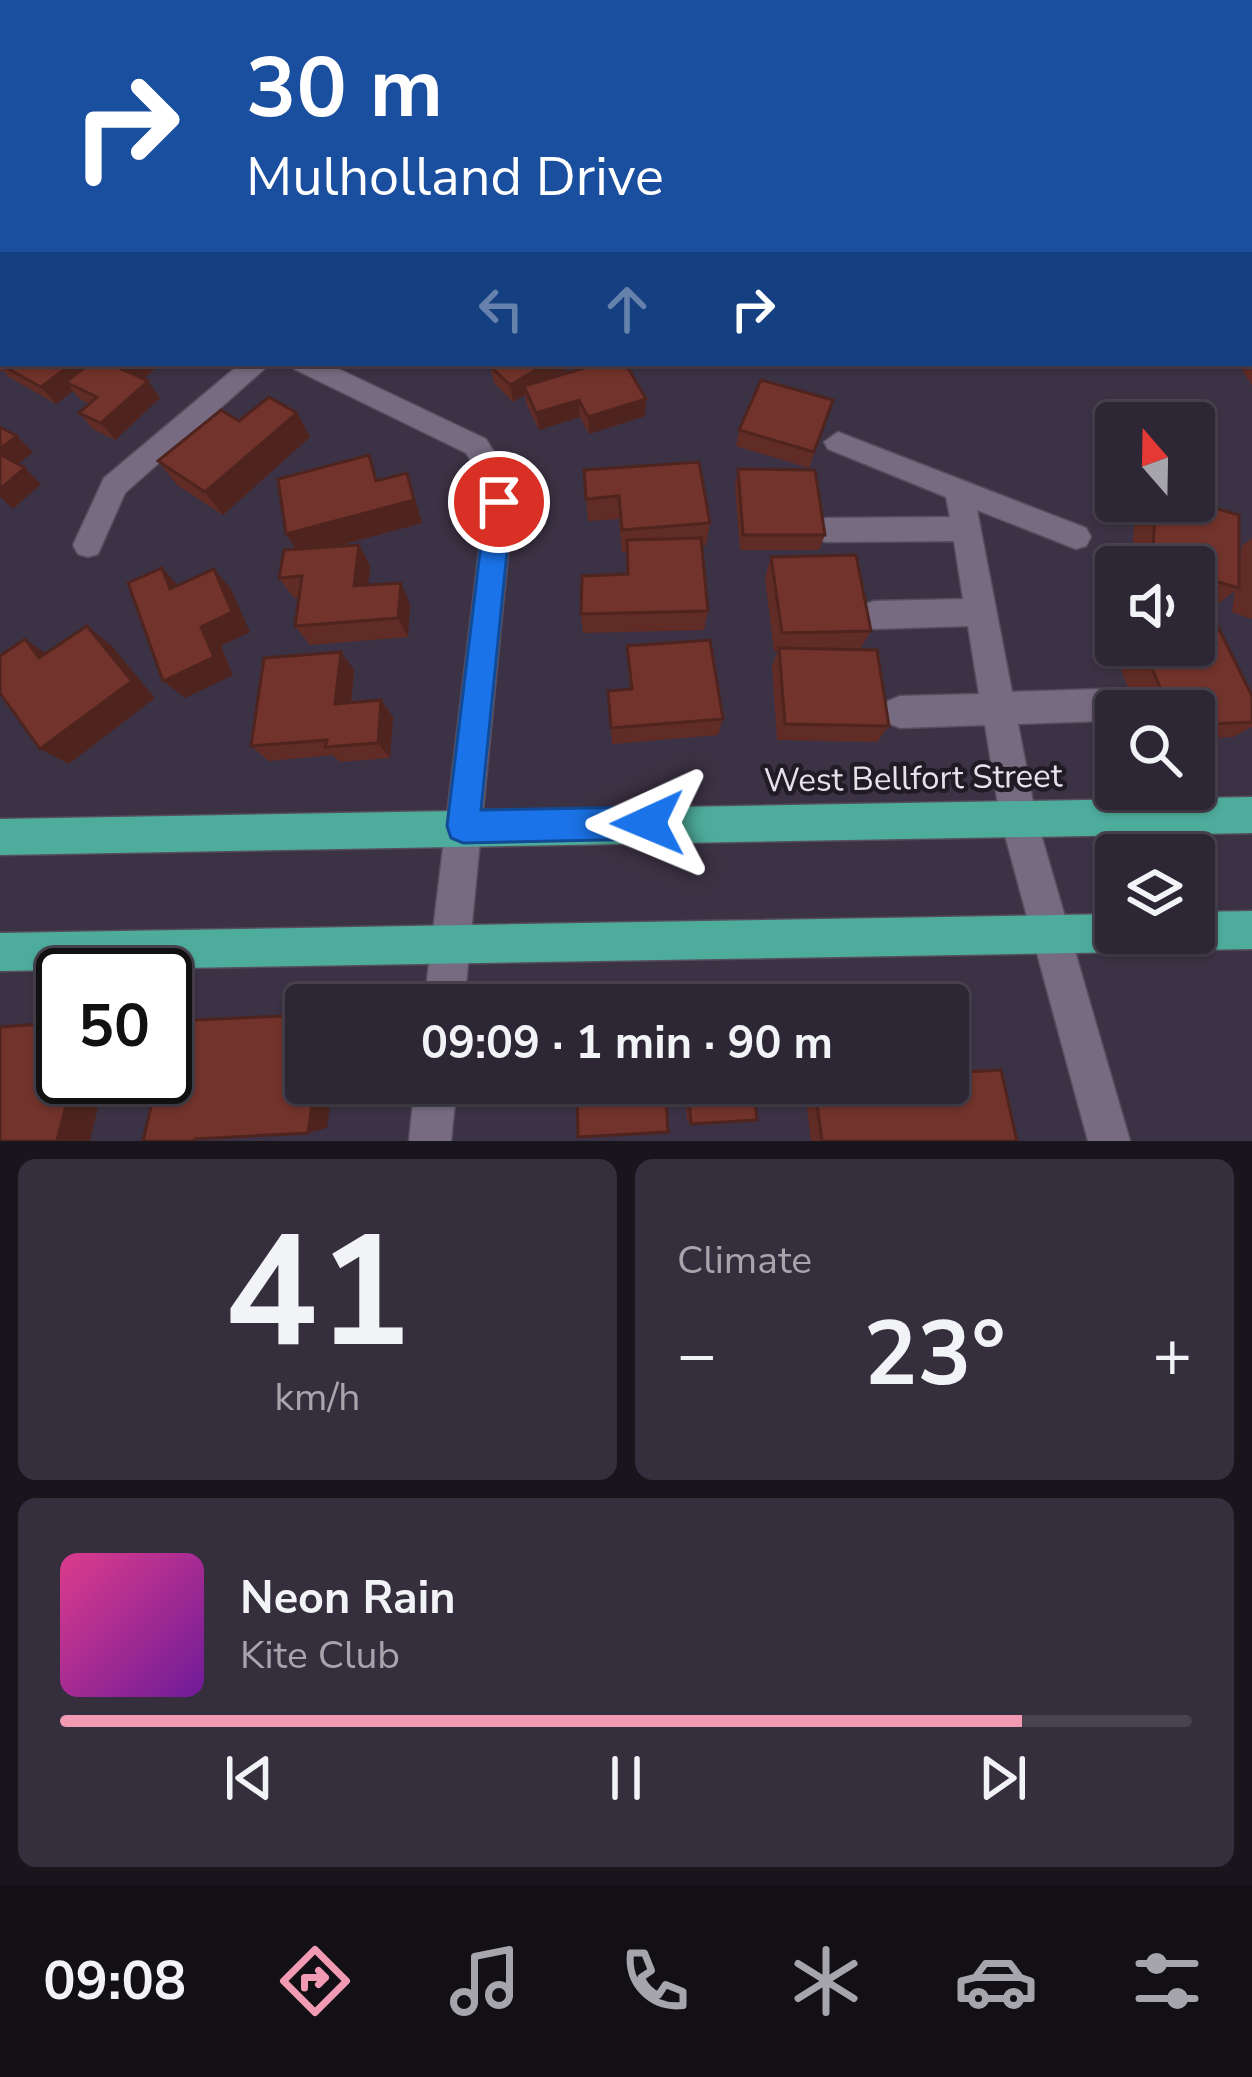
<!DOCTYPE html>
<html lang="en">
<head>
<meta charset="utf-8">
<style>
  :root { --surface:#2d2634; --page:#352e3c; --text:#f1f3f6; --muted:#a7a5ac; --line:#48434f; --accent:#f19ab3 }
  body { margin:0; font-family:"Nunito Sans",sans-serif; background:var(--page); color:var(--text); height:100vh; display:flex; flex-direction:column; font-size:45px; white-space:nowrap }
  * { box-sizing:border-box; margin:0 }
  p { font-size:39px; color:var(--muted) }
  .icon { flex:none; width:66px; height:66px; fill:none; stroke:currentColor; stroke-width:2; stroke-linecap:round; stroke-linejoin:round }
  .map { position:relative; height:1141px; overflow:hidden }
  .panel { display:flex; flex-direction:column; gap:18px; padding:18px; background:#19151d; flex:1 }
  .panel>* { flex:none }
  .banner { position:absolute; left:0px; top:0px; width:1254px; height:366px; box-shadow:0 3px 9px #0004,0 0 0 3px var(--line); background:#1a4fa0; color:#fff; overflow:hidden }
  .needle { width:78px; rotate:340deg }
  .controls { position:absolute; left:1095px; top:402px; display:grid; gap:24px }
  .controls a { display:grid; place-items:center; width:120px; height:120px; border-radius:12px; background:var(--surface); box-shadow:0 3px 9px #0004,0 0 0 3px var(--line); font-size:60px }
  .speed { position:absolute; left:36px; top:948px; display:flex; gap:24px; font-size:60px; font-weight:700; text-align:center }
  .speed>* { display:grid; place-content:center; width:156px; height:156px; border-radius:50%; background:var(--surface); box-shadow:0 3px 9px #0004,0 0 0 3px var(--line); line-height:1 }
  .speed .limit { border:6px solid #111; border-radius:18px; background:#fff; color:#111 }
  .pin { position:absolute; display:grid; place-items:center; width:102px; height:102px; color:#fff; margin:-51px; border:6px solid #fff; border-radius:50%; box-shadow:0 3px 12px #0007 }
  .me { position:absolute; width:132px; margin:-66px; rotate:269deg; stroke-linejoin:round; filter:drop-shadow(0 0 9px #0008) }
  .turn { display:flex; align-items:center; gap:42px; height:252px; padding:0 48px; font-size:54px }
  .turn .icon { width:156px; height:156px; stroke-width:2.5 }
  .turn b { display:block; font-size:84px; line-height:102px }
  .lanes { display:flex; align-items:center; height:114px; padding:0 48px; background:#0003; justify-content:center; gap:60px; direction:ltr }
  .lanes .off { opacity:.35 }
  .big { font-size:90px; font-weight:700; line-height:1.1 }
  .panel .widget { flex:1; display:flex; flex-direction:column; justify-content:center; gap:18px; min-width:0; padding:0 42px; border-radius:18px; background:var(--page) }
  .panel .dial { align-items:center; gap:0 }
  .dial b { font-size:156px; line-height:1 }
  .song { display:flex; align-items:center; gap:36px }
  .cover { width:144px; height:144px; border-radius:18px; background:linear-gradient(135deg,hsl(330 70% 55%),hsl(280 70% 35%)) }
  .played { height:12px; border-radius:6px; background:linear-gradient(90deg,var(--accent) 85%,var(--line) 85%) }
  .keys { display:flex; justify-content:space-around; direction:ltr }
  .heat { display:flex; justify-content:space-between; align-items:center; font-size:66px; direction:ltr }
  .panel .tiles { flex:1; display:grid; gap:18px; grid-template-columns:1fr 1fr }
  .widget:last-child { grid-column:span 2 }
  .trip { position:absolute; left:285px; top:984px; width:684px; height:120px; border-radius:12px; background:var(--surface); box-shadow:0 3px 9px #0004,0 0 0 3px var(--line); font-weight:700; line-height:120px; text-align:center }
  .menu { display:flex; height:192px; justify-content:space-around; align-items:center; background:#120f15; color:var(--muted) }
  .menu .icon { width:84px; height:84px }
  .menu .selected { color:var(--accent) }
  .menu b { font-size:54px; color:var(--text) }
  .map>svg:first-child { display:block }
</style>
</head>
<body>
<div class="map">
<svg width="1252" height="1141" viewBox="0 0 1252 1141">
  <rect width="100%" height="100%" fill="#3c3245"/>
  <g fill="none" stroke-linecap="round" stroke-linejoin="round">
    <g fill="#376694" fill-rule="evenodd">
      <path d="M617 0H662L664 3H619Z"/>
      <rect x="1251" y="68" width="1" height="24"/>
    </g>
    <g stroke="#564e5d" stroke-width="3">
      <g id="minor">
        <path d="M240 0H264L267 3H243Z"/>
        <path d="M0 204 3 205V219L0 218Z"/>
        <rect x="1251" y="222" width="1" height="14"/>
        <path d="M241 363H271L125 493 98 554 88 557 78 554 73 545 104 478Z"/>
        <path d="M290 363H326L486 439 511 479 513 502 464 1005H424L485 502 483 480 466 453 294 369Z"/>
        <path d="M838 432 1086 528 1091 537 1086 546 1076 549 977 510 1012 692 1101 689 1113 694 1118 705 1113 716 1101 721 1018 724 1036 817 1130 1141H1088L1000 817 985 725 900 728 888 723 883 712 888 701 900 696 979 694 968 626 874 629 863 625 858 615 863 605 874 601 963 599 954 541 826 542 816 539 811 530 816 521 826 518 950 517 946 497 828 449 824 442Z"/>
        <path d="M415 1083H457L451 1141H409Z"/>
      </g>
    </g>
    <g stroke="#564e5d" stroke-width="3">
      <g id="major">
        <path d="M1252 797V833L0 855V819Z"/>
        <path d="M1252 911V949L1194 950 1181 944 1176 933H1194V912Z"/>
        <path d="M1116 914V933H1149L1144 947 1130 952 0 971V933Z"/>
      </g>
    </g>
    <use href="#minor" fill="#766b80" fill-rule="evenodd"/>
    <use href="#major" fill="#4eac9c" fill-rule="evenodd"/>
  </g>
  <g fill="#612c25">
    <path d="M24 0H156L154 3H52L51 1 31 3Z"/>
    <path d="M331 0H369L364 3H340Z"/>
    <path d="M928 0H968L967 3H927Z"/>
    <path d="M981 0H1031L1030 3H982Z"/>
    <path d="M1046 0H1252V11L1251 3H1048Z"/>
    <path d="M0 269 3 363H162L143 379 160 398 115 440 93 429 79 413 90 404 81 400 73 391 56 404 9 377 3 370 0 372Z"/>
    <path d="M1252 358V385L1242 370 1248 363H1251Z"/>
    <path d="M490 366 557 376 646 399 645 416 589 434 580 417 539 430 526 403 525 395 513 402 494 383Z"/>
    <path d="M833 400 809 468 736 446 739 430Z"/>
    <path d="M297 413 310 437 223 515 177 485 158 461 239 421Z"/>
    <path d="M738 469 825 535 819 550H740L735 485Z"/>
    <path d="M584 470 710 523 706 545 702 546 708 611 704 630 583 633 581 614 628 575 627 552H622L619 519 588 521Z"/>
    <path d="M407 473 422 523 336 546 359 545 370 566 368 585 410 604 408 637 310 645 295 626 299 598H294L279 578 296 549 286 534 380 480Z"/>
    <path d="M1148 501H1189L1239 566 1242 546 1252 538V619L1232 612 1235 591 1212 608 1194 603V567H1131L1135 515Z"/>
    <path d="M771 557 871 631 860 649 889 726 877 742 777 740 772 666 778 651H774L765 578Z"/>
    <path d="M1116 643V645H1194L1252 696V727L1233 737 1194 739V711H1138L1111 646Z"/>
    <path d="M627 646 723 719 718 735 612 744 608 691 630 689Z"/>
    <path d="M341 652 354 670 351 703 381 700 393 717 390 758 340 762 333 755 269 761 251 746Z"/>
    <path d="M979 1069 1001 1070 1017 1141H811L804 1083H948V1071Z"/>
    <path d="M684 1083H753L691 1124 687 1119Z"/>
  </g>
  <g fill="#4f241e">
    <path d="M407 0H424V3H402Z"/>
    <path d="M3 278V305L0 308V280Z"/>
    <path d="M73 363H110L66 382 73 391 56 404 41 387Z"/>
    <path d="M129 363H162L134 387 122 369Z"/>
    <path d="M548 363H579L527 393 524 386 525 395 513 402 510 385Z"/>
    <path d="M148 381 160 398 115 440 101 423Z"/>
    <path d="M646 399 645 416 589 434 588 417Z"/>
    <path d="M579 400 580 417 539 430 536 413Z"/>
    <path d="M297 413 310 437 223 515 205 492Z"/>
    <path d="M17 436 33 452 13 469 0 456V449Z"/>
    <path d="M25 468 41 484 13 509 0 497V489Z"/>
    <path d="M407 473 422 523 300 556 286 534Z"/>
    <path d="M359 545 370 566 366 606 354 586Z"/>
    <path d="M162 568 182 589H170Z"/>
    <path d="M214 569 231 589 250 632 221 646 233 675 185 698 163 681 201 627Z"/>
    <path d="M401 583 410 604 408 637 398 618Z"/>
    <path d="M87 626 111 645 155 698 69 764 40 749Z"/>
    <path d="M25 639 52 658H39Z"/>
    <path d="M341 652 354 670 349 720 335 704Z"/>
    <path d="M381 700 393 717 390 758 378 743Z"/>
    <path d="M55 1023H63V1067L42 1068Z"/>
    <path d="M73 1077H105L90 1141H57Z"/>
    <path d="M315 1083H333L327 1128 308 1133Z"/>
  </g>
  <g fill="#71332b" stroke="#4f241e" stroke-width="3">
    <path d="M87 0H148L142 3H82Z"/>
    <path d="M381 0H407L402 3H390Z"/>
    <path d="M429 0H477L472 3H439Z"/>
    <path d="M490 0H517L527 3H486Z"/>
    <path d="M0 85 3 86V114L0 115Z"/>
    <path d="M3 121V148L0 147V122Z"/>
    <path d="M0 298 3 299V341L0 343Z"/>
    <path d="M3 353V363H73L41 387 0 364V355Z"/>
    <path d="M90 363H129L122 369 148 381 101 423 79 413 97 397 66 382Z"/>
    <path d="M495 363H548L510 385 490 366Z"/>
    <path d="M601 363H625L646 399 588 417 579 400 536 413 524 386Z"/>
    <path d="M761 380 833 400 814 452 739 430Z"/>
    <path d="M269 397 297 413 205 492 158 461 221 410 239 421Z"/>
    <path d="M0 427 17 436 0 449Z"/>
    <path d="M0 454 25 468 0 489Z"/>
    <path d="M369 455 376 481 407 473 414 500 286 534 278 479Z"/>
    <path d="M699 462 710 523 622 530 619 496 586 499 584 470Z"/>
    <path d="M738 469 815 470 825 535H743Z"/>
    <path d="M1156 501H1189L1239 515V588L1194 575V567H1167L1152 563Z"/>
    <path d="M701 538 708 611 581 614 582 576 628 574 627 540Z"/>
    <path d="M359 545 354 586 401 583 398 618 295 626 302 576 279 578 284 550Z"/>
    <path d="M856 555 871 631 782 633 771 557Z"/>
    <path d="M162 568 170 589 214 569 232 612 201 627 214 657 163 681 128 583Z"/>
    <path d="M1216 623 1252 696V722L1194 725V711H1170L1142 645H1194V624Z"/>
    <path d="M87 626 132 681 40 749 0 693V656L25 639 39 658Z"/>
    <path d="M710 640 723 719 611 728 608 691 632 689 627 646Z"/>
    <path d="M779 648 877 650 889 726 785 724Z"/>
    <path d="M341 652 335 704 381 700 378 743 325 747 327 740 251 746 264 658Z"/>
    <path d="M701 998V1005H607Z"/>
    <path d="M306 1015V1083H315L308 1133 195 1139V1141H143L158 1077H165V1044L170 1021Z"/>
    <path d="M55 1023 42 1068 63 1067V1077H73L57 1141H0V1027Z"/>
    <path d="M1001 1070 1017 1141H822L814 1083H948V1073Z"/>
    <path d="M577 1083H665L668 1132 578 1137Z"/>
    <path d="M688 1083H753L757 1120 691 1124Z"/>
  </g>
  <path fill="#1a73e8" stroke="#114b97" stroke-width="3" d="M499 491 512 502 481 810 648 807 659 812 664 823 659 835 648 839 463 843 451 838 447 826 486 502Z"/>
  <g text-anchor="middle" stroke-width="9" stroke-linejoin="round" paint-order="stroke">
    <g font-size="33" fill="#e7e1ed" stroke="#201c25">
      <text transform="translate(913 777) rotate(-1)" y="12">West Bellfort Street</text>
    </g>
  </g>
</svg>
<div class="controls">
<a><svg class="needle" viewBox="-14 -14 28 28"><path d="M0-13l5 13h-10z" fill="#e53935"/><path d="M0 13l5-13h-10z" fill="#a7a5ac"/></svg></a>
<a><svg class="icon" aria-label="sound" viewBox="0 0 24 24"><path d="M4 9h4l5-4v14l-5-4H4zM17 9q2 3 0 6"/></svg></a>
<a><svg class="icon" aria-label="search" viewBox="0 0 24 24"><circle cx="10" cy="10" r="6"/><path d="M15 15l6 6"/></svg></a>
<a><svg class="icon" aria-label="layers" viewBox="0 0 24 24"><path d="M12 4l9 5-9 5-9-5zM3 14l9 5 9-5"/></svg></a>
</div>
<div class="speed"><div class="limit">50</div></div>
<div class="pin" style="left:499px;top:502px;background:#d93025"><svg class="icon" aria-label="arrive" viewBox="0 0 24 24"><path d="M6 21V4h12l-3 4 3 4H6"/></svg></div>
<svg class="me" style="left:648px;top:823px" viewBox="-20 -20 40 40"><path d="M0-17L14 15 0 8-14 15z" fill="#1a73e8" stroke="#fff" stroke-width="4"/></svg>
<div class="trip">09:09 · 1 min · 90 m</div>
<div class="banner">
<div class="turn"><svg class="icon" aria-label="right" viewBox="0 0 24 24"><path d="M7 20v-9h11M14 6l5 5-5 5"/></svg><div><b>30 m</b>Mulholland Drive</div></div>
<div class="lanes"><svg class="icon off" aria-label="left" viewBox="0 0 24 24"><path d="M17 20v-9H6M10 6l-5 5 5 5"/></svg><svg class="icon off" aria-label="ahead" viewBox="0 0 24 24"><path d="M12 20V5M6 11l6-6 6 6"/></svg><svg class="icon" aria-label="right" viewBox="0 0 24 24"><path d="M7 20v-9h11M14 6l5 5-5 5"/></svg></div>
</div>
</div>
<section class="panel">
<div class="tiles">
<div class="widget dial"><b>41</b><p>km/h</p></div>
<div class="widget"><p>Climate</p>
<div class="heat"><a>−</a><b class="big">23°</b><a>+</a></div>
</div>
<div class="widget">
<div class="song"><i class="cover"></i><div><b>Neon Rain</b><p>Kite Club</p></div></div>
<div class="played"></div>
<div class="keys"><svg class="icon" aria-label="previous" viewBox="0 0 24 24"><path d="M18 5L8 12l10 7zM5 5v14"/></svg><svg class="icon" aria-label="pause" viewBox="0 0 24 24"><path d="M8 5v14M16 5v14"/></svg><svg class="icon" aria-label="next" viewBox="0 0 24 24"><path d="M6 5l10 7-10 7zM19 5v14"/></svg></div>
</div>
</div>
</section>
<nav class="menu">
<b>09:08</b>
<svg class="icon selected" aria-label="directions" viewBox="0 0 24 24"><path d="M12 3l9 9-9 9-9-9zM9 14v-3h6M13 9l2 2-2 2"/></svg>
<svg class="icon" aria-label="music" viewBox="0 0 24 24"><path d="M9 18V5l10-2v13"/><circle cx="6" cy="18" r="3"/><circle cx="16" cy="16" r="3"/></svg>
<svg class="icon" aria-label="phone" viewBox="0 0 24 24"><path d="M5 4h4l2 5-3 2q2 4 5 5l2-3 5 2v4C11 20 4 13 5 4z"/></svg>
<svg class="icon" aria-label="climate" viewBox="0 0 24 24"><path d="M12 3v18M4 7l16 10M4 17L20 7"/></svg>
<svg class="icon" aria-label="car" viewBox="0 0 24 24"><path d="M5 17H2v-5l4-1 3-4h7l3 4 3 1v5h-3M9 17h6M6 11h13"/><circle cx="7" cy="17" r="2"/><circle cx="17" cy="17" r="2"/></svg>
<svg class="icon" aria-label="filters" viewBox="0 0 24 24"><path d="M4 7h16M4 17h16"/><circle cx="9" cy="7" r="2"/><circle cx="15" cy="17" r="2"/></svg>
</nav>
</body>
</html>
